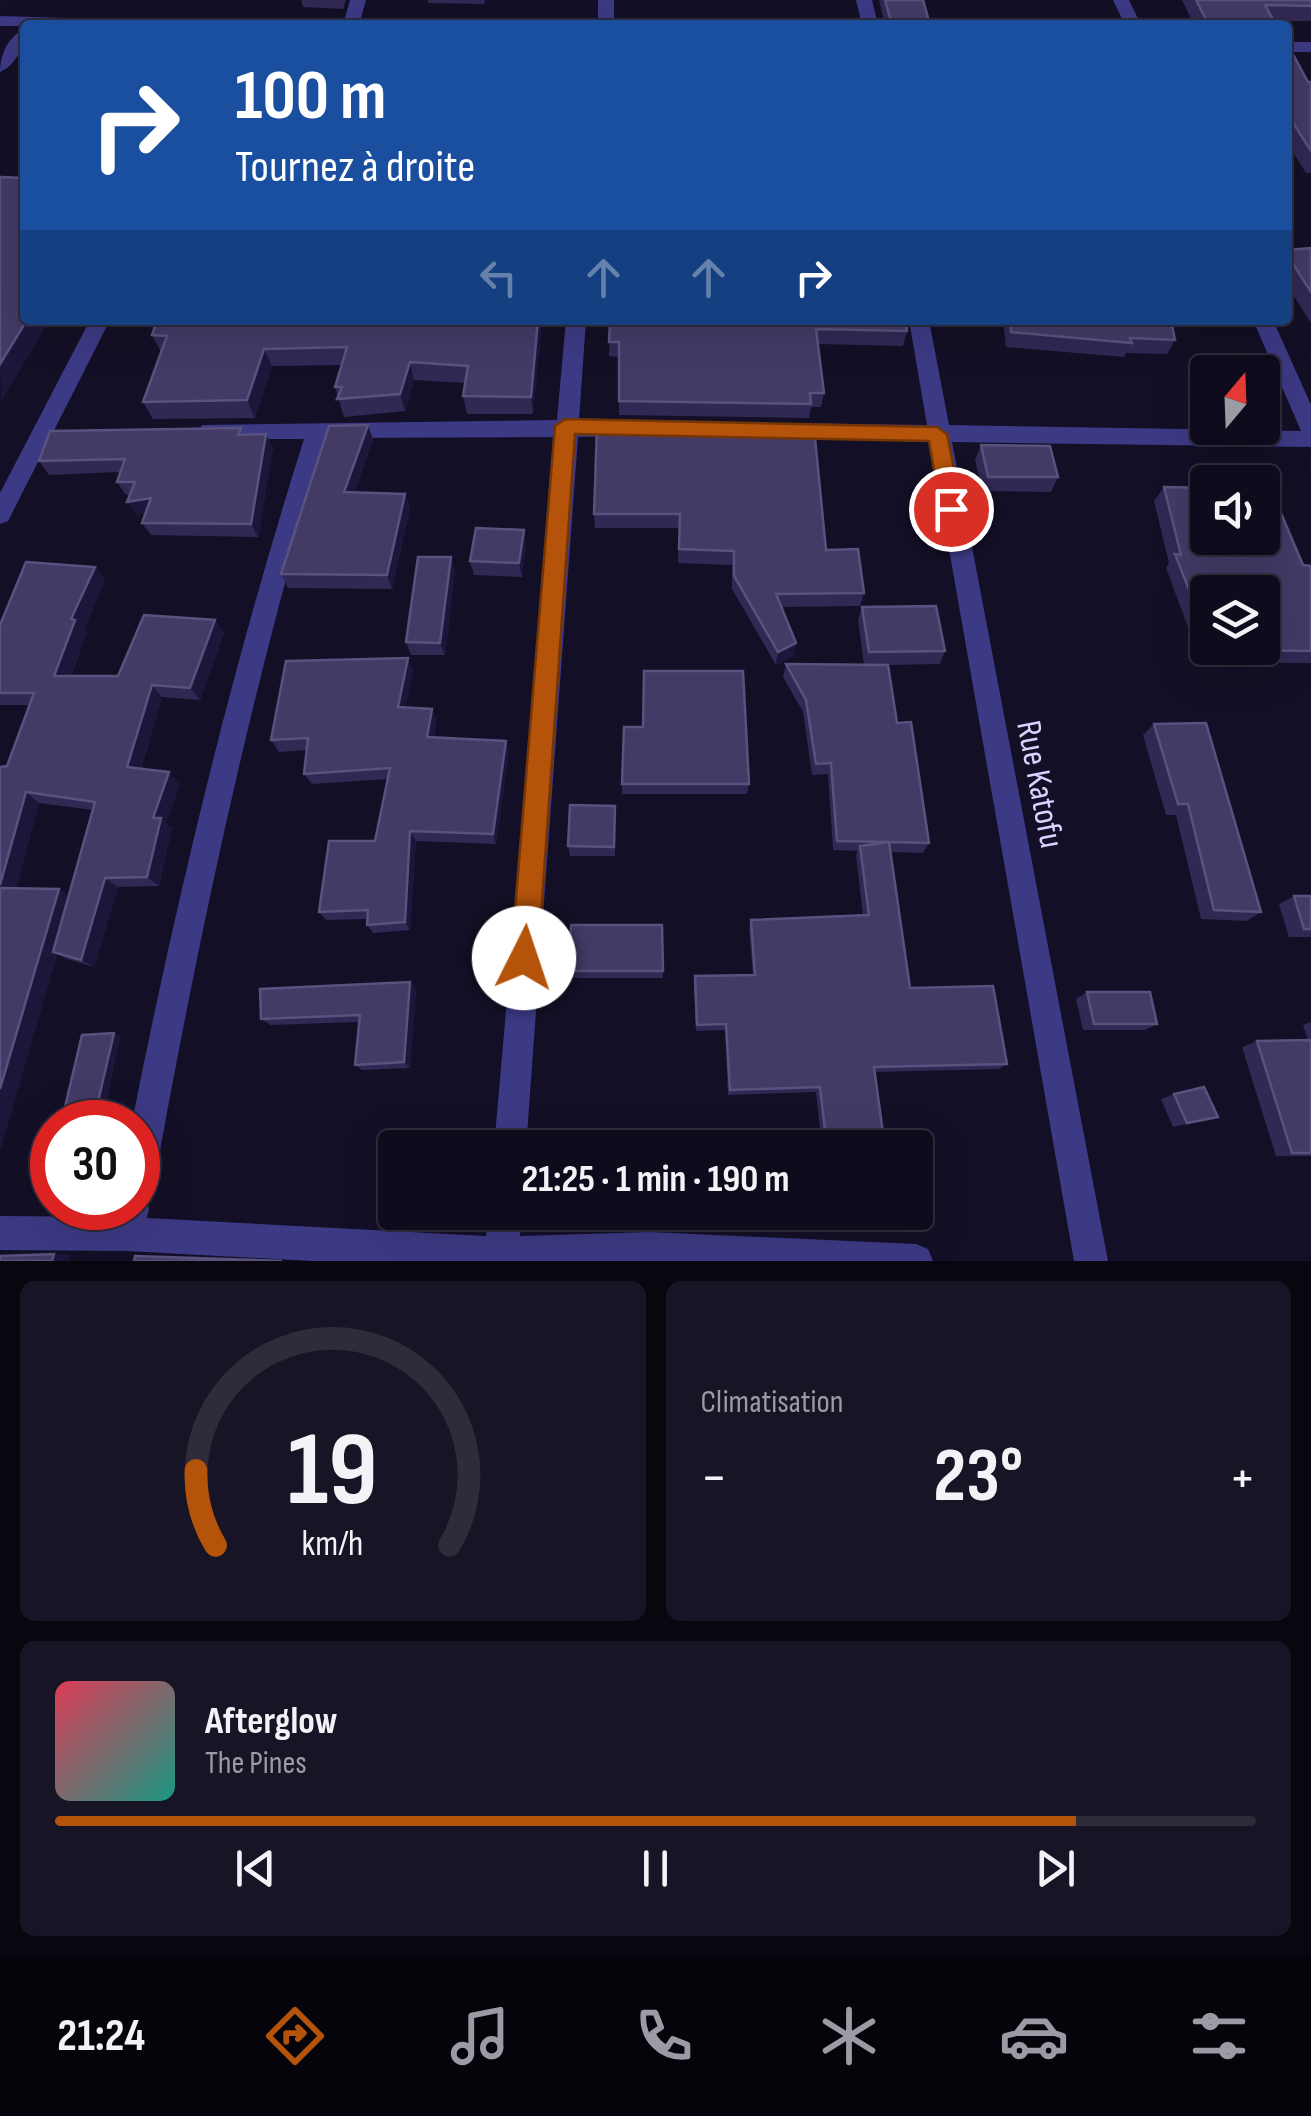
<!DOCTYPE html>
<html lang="fr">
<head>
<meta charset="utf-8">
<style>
  :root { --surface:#0e0b1c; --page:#171425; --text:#f1f3f6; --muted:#9b9ba3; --line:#2e2b3b; --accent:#b45309 }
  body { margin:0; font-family:"Sofia Sans Condensed",sans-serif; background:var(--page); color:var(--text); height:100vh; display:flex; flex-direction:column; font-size:38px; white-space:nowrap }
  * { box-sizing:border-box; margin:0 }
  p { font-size:32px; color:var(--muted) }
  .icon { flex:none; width:55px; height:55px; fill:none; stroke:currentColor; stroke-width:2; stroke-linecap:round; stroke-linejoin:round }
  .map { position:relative; height:1261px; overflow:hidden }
  .side { display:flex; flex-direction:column; gap:20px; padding:20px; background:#08060f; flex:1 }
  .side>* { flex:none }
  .top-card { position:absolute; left:20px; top:20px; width:1272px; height:305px; border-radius:10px; box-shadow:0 10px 40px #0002,0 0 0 2px var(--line); background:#1a4fa0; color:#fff; overflow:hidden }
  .needle { width:65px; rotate:19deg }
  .buttons { position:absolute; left:1190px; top:355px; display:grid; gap:20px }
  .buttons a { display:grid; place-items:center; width:90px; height:90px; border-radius:10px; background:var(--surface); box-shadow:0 10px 40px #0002,0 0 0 2px var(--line); font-size:50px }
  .speed { position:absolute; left:30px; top:1100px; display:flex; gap:20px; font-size:50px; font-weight:700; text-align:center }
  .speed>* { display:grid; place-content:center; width:130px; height:130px; border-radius:50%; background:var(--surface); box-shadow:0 10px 40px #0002,0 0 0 2px var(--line); line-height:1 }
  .speed .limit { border:15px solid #d22; background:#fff; color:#111 }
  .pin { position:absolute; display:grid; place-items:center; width:85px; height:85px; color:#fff; margin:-42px; border:5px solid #fff; border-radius:50%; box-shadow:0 2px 10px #0007 }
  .me { position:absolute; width:110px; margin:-55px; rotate:4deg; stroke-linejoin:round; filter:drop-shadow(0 0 8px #0008) }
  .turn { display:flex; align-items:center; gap:35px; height:210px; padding:0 50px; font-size:45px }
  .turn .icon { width:130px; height:130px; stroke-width:2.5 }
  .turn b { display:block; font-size:70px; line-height:85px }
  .lanes { display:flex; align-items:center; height:95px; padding:0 50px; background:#0003; justify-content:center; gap:50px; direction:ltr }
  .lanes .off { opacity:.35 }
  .big { font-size:75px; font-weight:700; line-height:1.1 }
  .side .widget { flex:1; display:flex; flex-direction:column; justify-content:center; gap:15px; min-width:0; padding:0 35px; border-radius:15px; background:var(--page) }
  .side .dial { align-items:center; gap:0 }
  .dial svg { height:260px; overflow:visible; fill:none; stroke:var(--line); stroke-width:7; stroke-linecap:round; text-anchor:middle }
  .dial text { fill:var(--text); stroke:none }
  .song { display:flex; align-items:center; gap:30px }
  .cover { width:120px; height:120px; border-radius:15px; background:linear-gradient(135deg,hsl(350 70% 55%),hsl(170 70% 35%)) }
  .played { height:10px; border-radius:5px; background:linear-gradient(90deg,var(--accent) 85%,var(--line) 85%) }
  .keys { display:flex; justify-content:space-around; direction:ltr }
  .heat { display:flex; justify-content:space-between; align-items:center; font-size:55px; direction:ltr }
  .side .tiles { flex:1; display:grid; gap:20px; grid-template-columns:1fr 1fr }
  .widget:last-child { grid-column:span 2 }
  .trip { position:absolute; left:378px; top:1130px; width:555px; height:100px; border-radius:10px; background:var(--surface); box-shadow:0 10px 40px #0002,0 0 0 2px var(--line); font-weight:700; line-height:100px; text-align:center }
  .menu { display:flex; height:160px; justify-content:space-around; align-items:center; background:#06040b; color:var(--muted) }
  .menu .icon { width:70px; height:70px }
  .menu .active { color:var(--accent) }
  .menu b { font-size:45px; color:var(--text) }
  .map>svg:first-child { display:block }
</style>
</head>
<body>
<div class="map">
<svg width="1311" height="1261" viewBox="0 0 1311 1261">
  <rect width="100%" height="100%" fill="#130f26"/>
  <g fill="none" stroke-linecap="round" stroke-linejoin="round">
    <g fill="#3d3a85" fill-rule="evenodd">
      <path d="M350 0H366L359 25H343Z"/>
      <rect x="598" y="0" width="16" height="25"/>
      <path d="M856 0H872L878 25H862Z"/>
      <path d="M1113 0H1129L1141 25H1125Z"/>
      <path d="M25 29C25 46 16 65 0 72 0 55 8 36 25 29Z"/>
      <path d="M90 320H110L8 521 0 524V493Z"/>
      <path d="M566 320H586L579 420H630L641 428 630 436 578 437 526 1148H494L556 437 326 438C253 682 200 928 155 1178L150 1190 139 1194 149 1208 147 1218 486 1236 488 1212H522L520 1236 649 1232 916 1244 928 1249 933 1261H312L127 1251 0 1250V1216L113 1217 115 1208H138V1122H132C178 891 233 663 304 439H210L202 437 199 431 202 425 557 420Z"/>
      <path d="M909 320H929L949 425 1301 431 1253 320H1273L1311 405V447L952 442 1108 1261H1074L930 441 780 439 769 431 780 423 927 425Z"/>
    </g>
    <g fill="#3d3a85" fill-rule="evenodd">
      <path d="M0 16 128 20 136 25 0 26Z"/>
      <rect x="1288" y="42" width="23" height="10"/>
    </g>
  </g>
  <g fill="#312854" fill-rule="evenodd">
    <path d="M301 0H346L343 9 303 7Z"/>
    <path d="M428 0H485L484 4 428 3Z"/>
    <path d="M879 0H923L930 25H885Z"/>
    <path d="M1182 0H1311V21H1274L1276 25H1194Z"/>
    <path d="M1288 45 1308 82H1311V173H1306L1288 144Z"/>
    <path d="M1311 248V323L1288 287V250Z"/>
    <path d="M124 320H542L533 414H467L463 396 465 383 414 380 405 411 344 417 335 387 342 365 272 366 255 418 153 419 143 402 161 352 152 335 156 325 127 324Z"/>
    <path d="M610 320 907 331 903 346 818 344 824 393 821 407H811L809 418 619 415V357L609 356Z"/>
    <path d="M1003 320H1171L1175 340 1167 354 1126 353 1124 357 1006 347Z"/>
    <path d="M368 425 373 440 354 493 405 494 410 508 392 589 288 588 281 574Z"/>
    <path d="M597 427 864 593 860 606 781 607 796 643 794 656 776 665 732 589V565L678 563 679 528H595L594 514Z"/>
    <path d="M244 435 273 447 258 537 151 535 142 523 145 513 136 515 130 495H126L117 482 120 472 49 475 39 461Z"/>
    <path d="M981 445 1058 477 1051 492 982 491 975 460Z"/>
    <path d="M1164 487 1303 565 1311 566V663L1201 662 1166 568 1169 563 1154 501ZM1208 592 1262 648H1208Z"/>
    <path d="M524 530 526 544 522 577 474 575 470 561Z"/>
    <path d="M95 567 105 580 84 629 87 632 71 676H118L215 620 224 633 200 700 162 697 141 769 180 783 166 823 172 828 159 886 118 887 94 967 67 959 57 954 0 1150 7 766 29 705H0V625ZM39 803 93 810 69 895 16 888Z"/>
    <path d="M455 570 445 655H411L406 642Z"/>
    <path d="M862 607 945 651 940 664 888 665 897 723 929 843 923 853 891 852 910 988 1007 1064 999 1069 875 1072 885 1148H822L816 1092 728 1095 725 1030 696 1031 694 984 695 976 753 975 749 928 751 920 863 915 856 855 858 851 833 850 828 774 812 775 803 712 783 677 786 664 864 665 858 620Z"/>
    <path d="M413 671 405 708 432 709 436 720 434 738 509 752 496 844 416 841 410 930 373 933 367 925V919L326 920 319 912 375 841 388 779 312 784 304 774 307 750 279 752 271 740Z"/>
    <path d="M1154 724 1261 912 1247 921 1201 919 1176 815H1166L1143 735Z"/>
    <path d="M622 784H749L747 794H622Z"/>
    <path d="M615 806V856H570L568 846Z"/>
    <path d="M1294 896H1311V937H1289L1279 904Z"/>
    <path d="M662 925 663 978H571L569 971Z"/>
    <path d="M410 982 416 989 410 1068 362 1070 355 1065 359 1022 271 1025 261 1019Z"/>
    <path d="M1087 992 1157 1024 1145 1030H1083L1076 999Z"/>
    <path d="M1311 1022V1156H1276L1242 1047 1257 1041 1308 1040 1303 1025Z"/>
    <path d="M114 1033 120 1036 105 1109 73 1110 65 1107Z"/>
    <path d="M1174 1094 1218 1117 1173 1127 1161 1099Z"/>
  </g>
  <g fill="#1d163a">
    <path d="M27 320H50L1 402 0 364Z"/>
    <path d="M538 320H542L533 414 531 397Z"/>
    <path d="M264 349 272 366 255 418 247 400Z"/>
    <path d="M410 362 414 380 405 411 400 394Z"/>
    <path d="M368 425 373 440 349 506 344 492Z"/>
    <path d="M266 434 273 447 258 537 251 524Z"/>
    <path d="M405 494 410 508 392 589 387 575Z"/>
    <path d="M151 498 159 510 136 515 127 502Z"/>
    <path d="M524 530 526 544 522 577 519 563Z"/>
    <path d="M451 557 455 570 445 655 440 643Z"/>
    <path d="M95 567 105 580 84 629 87 632 66 688 54 676 71 619Z"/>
    <path d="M215 620 224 633 200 700 190 688Z"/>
    <path d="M796 643 794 656 776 665 778 652Z"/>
    <path d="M408 658 413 671 403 719 398 707Z"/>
    <path d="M152 685 162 697 138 778 127 767Z"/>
    <path d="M432 709 436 720 432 749 427 737Z"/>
    <path d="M506 741 509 752 496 844 493 834Z"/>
    <path d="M169 772 180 783 166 823 172 828 159 886 147 877 153 818Z"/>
    <path d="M26 792 39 803 14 897 0 888V885Z"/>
    <path d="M410 831 416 841 410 930 405 922Z"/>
    <path d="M105 878 118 887 94 967 81 960Z"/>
    <path d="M59 889 73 898 53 952 57 954 0 1150V1089Z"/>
    <path d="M410 982 416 989 410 1068 404 1062Z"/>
    <path d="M114 1033 120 1036 105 1109 97 1106Z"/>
    <path d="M54 1254H70L69 1261H52Z"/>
  </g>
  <g fill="#433a66" stroke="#5a527e" stroke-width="2.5">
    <path d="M885 0H923L930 25H892Z"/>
    <path d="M1196 0H1311V6L1265 5 1276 25H1209Z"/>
    <path d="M1288 45 1308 82H1311V151L1288 115Z"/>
    <path d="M0 177 25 178V320H27L0 364Z"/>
    <path d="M1311 248V292L1288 256V250Z"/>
    <path d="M157 320H538L531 397 463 396 468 366 410 362 400 394 337 399 342 387H335L347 347 264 349 247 400 143 402 167 336 152 335Z"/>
    <path d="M610 320H906L907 331 816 329 824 393H810L811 404 619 401V342H609Z"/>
    <path d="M1010 320H1171L1175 340 1130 338 1132 343 1011 332Z"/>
    <path d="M618 424 814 428 826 550 858 549 864 593 776 594 796 643 778 652 734 576V551L679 549 680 514H594L597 427Z"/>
    <path d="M368 425 344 492 405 494 387 575 281 574 329 426Z"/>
    <path d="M241 428 238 435 266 434 251 524 142 523 151 498 127 502 135 482H117L125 459 39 461 50 431Z"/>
    <path d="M981 445 1050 446 1058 477H988Z"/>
    <path d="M1164 487 1208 488V538H1262V505L1278 506 1303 565 1311 566V651L1212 650 1211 648H1262V592H1208V638L1175 554 1181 555Z"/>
    <path d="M476 528 524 530 519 563 470 561Z"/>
    <path d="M418 557H451L440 643 406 642Z"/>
    <path d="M26 562 95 567 71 619 75 620 54 676H118L144 615 215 620 190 688 152 685 127 767 169 772 153 818H161L147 877 105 878 81 960 53 952 95 802 26 792 0 885V767L7 766 34 693H0V625Z"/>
    <path d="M936 606 945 651 869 652 862 607Z"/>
    <path d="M408 658 398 707 432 709 427 737 506 741 493 834 410 831 405 922 367 925 368 910 319 912 329 841H375L390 768 304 774 308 738 271 740 286 661Z"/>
    <path d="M786 664 888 665 897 723 911 722 929 843 889 842 910 988 993 986 1007 1064 874 1067 885 1148H827L820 1087 730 1090 726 1024 697 1025 695 976 755 975 751 920 869 915 860 846 889 842 837 841 831 763 816 764 806 700Z"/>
    <path d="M644 671H743L749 784H622L624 727H643Z"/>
    <path d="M1206 723 1261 912 1214 910 1188 804H1178L1154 724Z"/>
    <path d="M570 805 615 806 614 847 568 846Z"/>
    <path d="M0 888 59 889 0 1089Z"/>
    <path d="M1294 896H1311V929H1304Z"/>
    <path d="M571 925H662L663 971H569Z"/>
    <path d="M410 982 404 1062 355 1065 360 1015 261 1019 260 989Z"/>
    <path d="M1087 992H1150L1157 1024H1094Z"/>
    <path d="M114 1033 97 1106 65 1107 82 1035Z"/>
    <path d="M1311 1040V1153H1292L1257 1041Z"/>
    <path d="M1204 1087 1218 1117 1187 1123 1174 1094Z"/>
    <path d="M54 1254 52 1261H0V1256Z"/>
    <path d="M135 1256 282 1261H134Z"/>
  </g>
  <path fill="#b45309" stroke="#753606" stroke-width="2.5" d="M565 419 937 427 947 434 962 509 951 518 941 509 929 441 575 434 538 958 534 967 524 971 515 967 511 958 555 426Z"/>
  <g text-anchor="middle" stroke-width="10" stroke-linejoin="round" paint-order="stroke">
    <g font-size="35" fill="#d9d4ff" stroke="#130f26">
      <text transform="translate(1041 784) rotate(79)" y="12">Rue Katofu</text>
    </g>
  </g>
</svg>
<div class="buttons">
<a><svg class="needle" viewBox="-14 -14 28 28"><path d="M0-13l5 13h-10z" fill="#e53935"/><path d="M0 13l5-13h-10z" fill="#9b9ba3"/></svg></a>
<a><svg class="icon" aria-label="sound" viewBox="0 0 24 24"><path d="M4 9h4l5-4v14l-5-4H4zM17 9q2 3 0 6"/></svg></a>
<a><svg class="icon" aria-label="layers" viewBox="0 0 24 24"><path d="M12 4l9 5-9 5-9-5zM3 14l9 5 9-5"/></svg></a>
</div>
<div class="speed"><div class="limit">30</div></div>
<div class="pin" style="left:951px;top:509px;background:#d93025"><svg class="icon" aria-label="arrive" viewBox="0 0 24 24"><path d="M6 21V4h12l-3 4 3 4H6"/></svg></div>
<svg class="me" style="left:524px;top:958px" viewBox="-20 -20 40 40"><circle r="19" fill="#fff"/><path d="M0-13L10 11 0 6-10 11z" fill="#b45309"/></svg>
<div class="trip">21:25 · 1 min · 190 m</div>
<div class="top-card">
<div class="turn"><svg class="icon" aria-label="right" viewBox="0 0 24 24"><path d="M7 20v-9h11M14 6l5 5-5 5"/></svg><div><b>100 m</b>Tournez à droite</div></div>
<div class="lanes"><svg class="icon off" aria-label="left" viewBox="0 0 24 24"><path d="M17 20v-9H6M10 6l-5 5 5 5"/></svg><svg class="icon off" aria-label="ahead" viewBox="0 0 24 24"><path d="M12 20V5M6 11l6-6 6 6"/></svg><svg class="icon off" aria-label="ahead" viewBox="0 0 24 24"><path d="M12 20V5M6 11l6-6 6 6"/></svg><svg class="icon" aria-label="right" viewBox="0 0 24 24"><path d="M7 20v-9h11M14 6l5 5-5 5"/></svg></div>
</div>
</div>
<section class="side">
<div class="tiles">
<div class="widget dial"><svg viewBox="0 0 100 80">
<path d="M14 69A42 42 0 1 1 86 69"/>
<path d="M14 69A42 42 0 0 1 8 46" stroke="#b45309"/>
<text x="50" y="56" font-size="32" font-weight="700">19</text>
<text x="50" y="72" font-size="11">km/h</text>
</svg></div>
<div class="widget"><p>Climatisation</p>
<div class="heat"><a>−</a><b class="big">23°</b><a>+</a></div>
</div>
<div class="widget">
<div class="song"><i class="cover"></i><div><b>Afterglow</b><p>The Pines</p></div></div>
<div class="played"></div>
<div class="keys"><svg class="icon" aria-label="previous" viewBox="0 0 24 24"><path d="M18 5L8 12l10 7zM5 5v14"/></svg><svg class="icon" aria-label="pause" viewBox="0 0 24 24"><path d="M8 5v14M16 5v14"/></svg><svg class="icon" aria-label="next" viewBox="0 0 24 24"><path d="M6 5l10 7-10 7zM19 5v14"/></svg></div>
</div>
</div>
</section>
<nav class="menu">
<b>21:24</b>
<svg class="icon active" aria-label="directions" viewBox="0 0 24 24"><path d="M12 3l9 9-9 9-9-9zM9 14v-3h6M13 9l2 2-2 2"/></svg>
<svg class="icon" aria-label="music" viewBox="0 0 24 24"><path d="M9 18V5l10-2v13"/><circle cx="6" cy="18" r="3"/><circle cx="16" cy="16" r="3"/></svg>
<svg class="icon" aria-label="phone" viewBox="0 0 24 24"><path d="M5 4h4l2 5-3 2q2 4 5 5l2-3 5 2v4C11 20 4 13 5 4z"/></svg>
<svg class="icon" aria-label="climate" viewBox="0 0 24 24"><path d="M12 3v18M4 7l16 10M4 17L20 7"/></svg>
<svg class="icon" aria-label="car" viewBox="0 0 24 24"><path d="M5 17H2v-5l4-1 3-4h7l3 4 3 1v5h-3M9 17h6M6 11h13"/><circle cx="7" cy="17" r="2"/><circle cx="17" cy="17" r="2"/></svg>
<svg class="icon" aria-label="filters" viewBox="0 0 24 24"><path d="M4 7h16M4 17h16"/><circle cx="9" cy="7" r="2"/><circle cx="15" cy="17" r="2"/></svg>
</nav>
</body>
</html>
